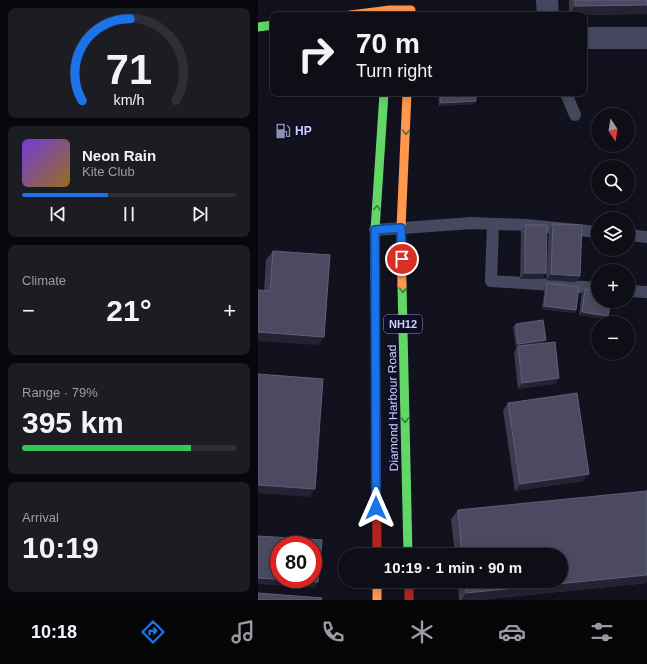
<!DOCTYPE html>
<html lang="en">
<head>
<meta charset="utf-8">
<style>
  :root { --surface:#0e0e16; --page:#1c1c23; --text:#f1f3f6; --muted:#9b9ca1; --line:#2e2e35; --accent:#1a73e8 }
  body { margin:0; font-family:Helvetica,sans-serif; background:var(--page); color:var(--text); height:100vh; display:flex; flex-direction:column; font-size:15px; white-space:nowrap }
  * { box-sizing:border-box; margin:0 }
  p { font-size:13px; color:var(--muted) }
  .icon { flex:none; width:22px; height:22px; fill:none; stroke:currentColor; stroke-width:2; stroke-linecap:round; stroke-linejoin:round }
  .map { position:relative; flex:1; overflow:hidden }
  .drawer { display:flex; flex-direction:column; gap:8px; padding:8px; background:#08080c; width:258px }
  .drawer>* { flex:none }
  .guide { position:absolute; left:12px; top:12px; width:317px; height:84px; border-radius:8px; box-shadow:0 2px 10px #0003,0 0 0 1px var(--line); background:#0e0e16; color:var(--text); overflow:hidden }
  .needle { width:26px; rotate:168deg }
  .buttons { position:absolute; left:333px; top:108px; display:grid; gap:8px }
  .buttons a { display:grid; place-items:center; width:44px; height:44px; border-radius:50%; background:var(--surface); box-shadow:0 2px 10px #0003,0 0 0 1px var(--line); font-size:20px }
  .speed { position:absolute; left:12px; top:536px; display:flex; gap:8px; font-size:20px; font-weight:700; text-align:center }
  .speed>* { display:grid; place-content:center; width:52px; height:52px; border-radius:50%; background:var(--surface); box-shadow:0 2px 10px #0003,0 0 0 1px var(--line); line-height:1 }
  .speed .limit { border:6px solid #d22; background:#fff; color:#111 }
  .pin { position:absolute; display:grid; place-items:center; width:34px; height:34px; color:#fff; margin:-17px; border:2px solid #fff; border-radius:50%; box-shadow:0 1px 4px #0007 }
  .me { position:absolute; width:44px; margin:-22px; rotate:0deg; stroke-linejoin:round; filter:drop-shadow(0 0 3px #0008) }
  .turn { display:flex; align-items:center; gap:14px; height:84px; padding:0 20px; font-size:18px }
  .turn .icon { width:52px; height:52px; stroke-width:2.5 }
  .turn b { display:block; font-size:28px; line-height:34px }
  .big { font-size:30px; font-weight:700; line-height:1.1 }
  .drawer .card { flex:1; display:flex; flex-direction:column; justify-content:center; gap:6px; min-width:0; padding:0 14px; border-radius:8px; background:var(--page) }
  .drawer .dial { align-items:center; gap:0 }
  .dial svg { height:104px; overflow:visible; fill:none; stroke:var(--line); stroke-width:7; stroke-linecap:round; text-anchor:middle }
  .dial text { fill:var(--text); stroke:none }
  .song { display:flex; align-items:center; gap:12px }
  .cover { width:48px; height:48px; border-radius:6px; background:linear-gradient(135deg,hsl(260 70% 55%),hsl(40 70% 35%)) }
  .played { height:4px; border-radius:2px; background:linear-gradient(90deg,var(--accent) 40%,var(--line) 40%) }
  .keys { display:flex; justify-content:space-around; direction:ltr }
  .heat { display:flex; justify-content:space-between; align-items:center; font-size:22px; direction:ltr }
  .charge { height:6px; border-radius:3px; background:linear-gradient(90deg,#34c759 79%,var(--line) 0) }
  .trip { position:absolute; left:80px; top:548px; width:230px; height:40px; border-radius:20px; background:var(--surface); box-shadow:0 2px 10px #0003,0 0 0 1px var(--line); font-weight:700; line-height:40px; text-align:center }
  .tabs { display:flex; height:64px; justify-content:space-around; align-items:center; background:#060609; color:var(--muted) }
  .tabs .icon { width:28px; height:28px }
  .tabs .on { color:var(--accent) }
  .tabs b { font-size:18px; color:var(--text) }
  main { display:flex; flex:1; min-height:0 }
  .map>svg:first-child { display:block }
</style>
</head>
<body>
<main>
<section class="drawer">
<div class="card dial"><svg viewBox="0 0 100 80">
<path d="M14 69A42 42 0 1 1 86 69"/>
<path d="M14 69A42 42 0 0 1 51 6" stroke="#1a73e8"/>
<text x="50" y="56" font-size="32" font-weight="700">71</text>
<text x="50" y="72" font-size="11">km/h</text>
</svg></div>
<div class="card">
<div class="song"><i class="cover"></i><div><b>Neon Rain</b><p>Kite Club</p></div></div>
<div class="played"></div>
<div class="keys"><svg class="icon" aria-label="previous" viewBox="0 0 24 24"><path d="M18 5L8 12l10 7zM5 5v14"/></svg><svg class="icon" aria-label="pause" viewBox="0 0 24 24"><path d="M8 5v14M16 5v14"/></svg><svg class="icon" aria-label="next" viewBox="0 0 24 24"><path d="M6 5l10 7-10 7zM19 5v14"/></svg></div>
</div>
<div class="card"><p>Climate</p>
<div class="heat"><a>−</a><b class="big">21°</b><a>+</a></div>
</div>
<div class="card"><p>Range · 79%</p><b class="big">395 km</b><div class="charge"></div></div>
<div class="card"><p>Arrival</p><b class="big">10:19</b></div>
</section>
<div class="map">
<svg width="389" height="600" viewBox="0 0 389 600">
  <rect width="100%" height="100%" fill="#12121e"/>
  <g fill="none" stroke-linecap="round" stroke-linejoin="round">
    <g stroke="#46485f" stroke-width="12">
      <path d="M308 93 317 115"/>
      <path d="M235 224 233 281 340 288"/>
      <path d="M117 230 214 223 268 225 340 232"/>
      <path d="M370 235 389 237"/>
      <path d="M370 291 389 292"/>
    </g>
    <g stroke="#46485f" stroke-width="22">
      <path d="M289 0 290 15"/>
      <path d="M326 38H389"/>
    </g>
    <g stroke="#63d668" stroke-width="9">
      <path d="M0 27 15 25"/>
      <path d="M117 282V230L126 93"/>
      <path d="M144 285 150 555"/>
    </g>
    <g stroke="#ff974d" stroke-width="9">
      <path d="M92 15 132 10H153"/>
      <path d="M144 285 143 228 149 93"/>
      <path d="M119 581V600"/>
    </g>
    <g stroke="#b3261e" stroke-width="9">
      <path d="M117 282 119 555"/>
      <path d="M151 581V600"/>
    </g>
  </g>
  <g fill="#3b3a4e">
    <path d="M311 0H389V12L388 14 311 15Z"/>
    <path d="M180 93H218L216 104 181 106Z"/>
    <path d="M295 224 322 276 318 282 288 280 291 230Z"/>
    <path d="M267 225 284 279H262L263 231Z"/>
    <path d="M15 251 60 345 6 291 8 260Z"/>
    <path d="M289 283 316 313 284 309 287 286Z"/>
    <path d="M327 289 348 319 321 315 324 292Z"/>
    <path d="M258 324 288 340 285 343 301 378 297 384 260 389 256 352 259 347H258L255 327Z"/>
    <path d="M250 403 325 481 257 491 245 410Z"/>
    <path d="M200 510 389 583 221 600H201L200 581H303V555H197L193 519Z"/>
  </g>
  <g fill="#242333">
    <path d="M389 5V12L388 14 311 15 317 6Z"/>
    <path d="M218 101 216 104 181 106 183 103Z"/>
    <path d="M267 273H288L284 279H262Z"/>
    <path d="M293 274 322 276 318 282 288 280Z"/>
    <path d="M286 306 318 310 316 313 284 309Z"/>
    <path d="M324 312 350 316 348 319 321 315Z"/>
    <path d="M0 332 66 337 60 345 0 341Z"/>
    <path d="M288 340 285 344 258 347 260 344Z"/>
    <path d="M301 378 297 384 260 389 264 383Z"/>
    <path d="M331 474 325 481 257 491 262 484Z"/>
    <path d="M0 485 57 489 51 497 0 493Z"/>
    <path d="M389 575V583L221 600H203L208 593Z"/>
    <path d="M0 578 60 582 56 588 0 584Z"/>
  </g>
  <g fill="#4b4a61" stroke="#605f7a" fill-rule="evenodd">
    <path d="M317 0H389V5L317 6Z"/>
    <path d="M182 93H218V101L183 103Z"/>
    <path d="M295 224 324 225 322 276 293 274Z"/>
    <path d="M267 225H289L288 273H267Z"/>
    <path d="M15 251 72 255 66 337 0 332V290L12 291Z"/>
    <path d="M289 283 321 287 318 310 286 306Z"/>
    <path d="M327 289 340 291V301H353L350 316 324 312Z"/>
    <path d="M285 320 288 340 260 344 258 324Z"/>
    <path d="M297 342 301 378 264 383 260 346Z"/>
    <path d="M0 374 65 379 57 489 0 485Z"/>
    <path d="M319 393 331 474 262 484 250 403Z"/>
    <path d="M389 491V575L208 593 207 581H303V555H204L200 510Z"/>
    <path d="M0 536 64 540 60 582 0 578ZM21 545H55V579H21Z"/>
    <path d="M0 593 64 598 63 600H0Z"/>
  </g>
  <defs><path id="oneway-chevron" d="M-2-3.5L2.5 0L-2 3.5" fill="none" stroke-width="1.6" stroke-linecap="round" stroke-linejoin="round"/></defs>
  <g stroke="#3d7b49">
    <use href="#oneway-chevron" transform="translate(148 132) rotate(93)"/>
    <use href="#oneway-chevron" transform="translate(119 208) rotate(-86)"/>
    <use href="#oneway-chevron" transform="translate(145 290) rotate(89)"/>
    <use href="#oneway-chevron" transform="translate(147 420) rotate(89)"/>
  </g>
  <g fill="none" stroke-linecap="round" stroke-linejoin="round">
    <g stroke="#114b97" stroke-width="10">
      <path id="route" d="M118 508 117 230 143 228 144 259"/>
    </g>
    <use href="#route" stroke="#1a73e8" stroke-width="7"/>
  </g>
  <defs>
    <g id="fuel-bare" transform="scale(1.2)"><path d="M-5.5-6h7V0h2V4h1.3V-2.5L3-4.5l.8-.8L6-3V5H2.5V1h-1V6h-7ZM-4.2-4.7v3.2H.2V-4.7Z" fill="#8e8db0" stroke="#0e0c24" stroke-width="2.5" paint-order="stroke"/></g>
  </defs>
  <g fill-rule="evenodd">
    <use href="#fuel-bare" x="25" y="131"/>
  </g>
  <g text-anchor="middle" stroke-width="4" stroke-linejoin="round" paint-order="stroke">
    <rect fill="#0e0c24" stroke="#9694bd" stroke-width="1" x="126" y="315" width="38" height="18" rx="3"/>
    <g font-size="11" font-weight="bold" fill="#d0cfff">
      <text x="145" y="328">NH12</text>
    </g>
    <g font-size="12" font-weight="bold" fill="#d0cfff" stroke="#0e0c24" text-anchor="start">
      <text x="37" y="135">HP</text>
    </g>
    <g font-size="12" fill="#d0cfff" stroke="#0e0c24">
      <text transform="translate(135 408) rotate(-91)" y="4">Diamond Harbour Road</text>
    </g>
  </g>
</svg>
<div class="buttons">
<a><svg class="needle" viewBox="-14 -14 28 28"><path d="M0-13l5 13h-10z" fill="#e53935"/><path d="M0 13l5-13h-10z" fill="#9b9ca1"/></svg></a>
<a><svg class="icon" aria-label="search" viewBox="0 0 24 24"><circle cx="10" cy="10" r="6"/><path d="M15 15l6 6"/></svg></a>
<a><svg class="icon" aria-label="layers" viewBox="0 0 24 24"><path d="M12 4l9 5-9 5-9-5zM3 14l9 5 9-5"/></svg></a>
<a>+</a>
<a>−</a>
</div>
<div class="speed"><div class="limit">80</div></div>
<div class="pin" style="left:144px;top:259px;background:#d93025"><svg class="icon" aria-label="arrive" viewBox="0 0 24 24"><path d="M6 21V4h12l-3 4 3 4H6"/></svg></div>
<svg class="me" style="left:118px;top:508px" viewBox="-20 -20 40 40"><path d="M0-17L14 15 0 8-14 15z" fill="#1a73e8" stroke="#fff" stroke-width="4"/></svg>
<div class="trip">10:19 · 1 min · 90 m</div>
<div class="guide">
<div class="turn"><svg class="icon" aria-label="right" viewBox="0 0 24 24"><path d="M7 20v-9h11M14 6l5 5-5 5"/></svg><div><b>70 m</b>Turn right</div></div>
</div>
</div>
</main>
<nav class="tabs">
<b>10:18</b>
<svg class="icon on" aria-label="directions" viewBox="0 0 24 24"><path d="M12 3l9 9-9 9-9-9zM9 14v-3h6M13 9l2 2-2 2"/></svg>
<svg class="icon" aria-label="music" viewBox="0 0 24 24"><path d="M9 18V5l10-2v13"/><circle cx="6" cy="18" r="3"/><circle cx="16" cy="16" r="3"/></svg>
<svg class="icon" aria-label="phone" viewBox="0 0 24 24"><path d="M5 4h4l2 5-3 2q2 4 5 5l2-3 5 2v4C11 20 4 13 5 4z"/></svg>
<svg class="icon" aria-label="climate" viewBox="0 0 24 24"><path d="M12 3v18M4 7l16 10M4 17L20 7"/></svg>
<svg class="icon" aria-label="car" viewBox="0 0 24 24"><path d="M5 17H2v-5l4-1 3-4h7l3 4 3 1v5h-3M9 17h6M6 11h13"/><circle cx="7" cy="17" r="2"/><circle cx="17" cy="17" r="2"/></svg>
<svg class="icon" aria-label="filters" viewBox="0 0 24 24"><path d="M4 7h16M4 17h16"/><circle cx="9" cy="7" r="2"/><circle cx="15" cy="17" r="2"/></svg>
</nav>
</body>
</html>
